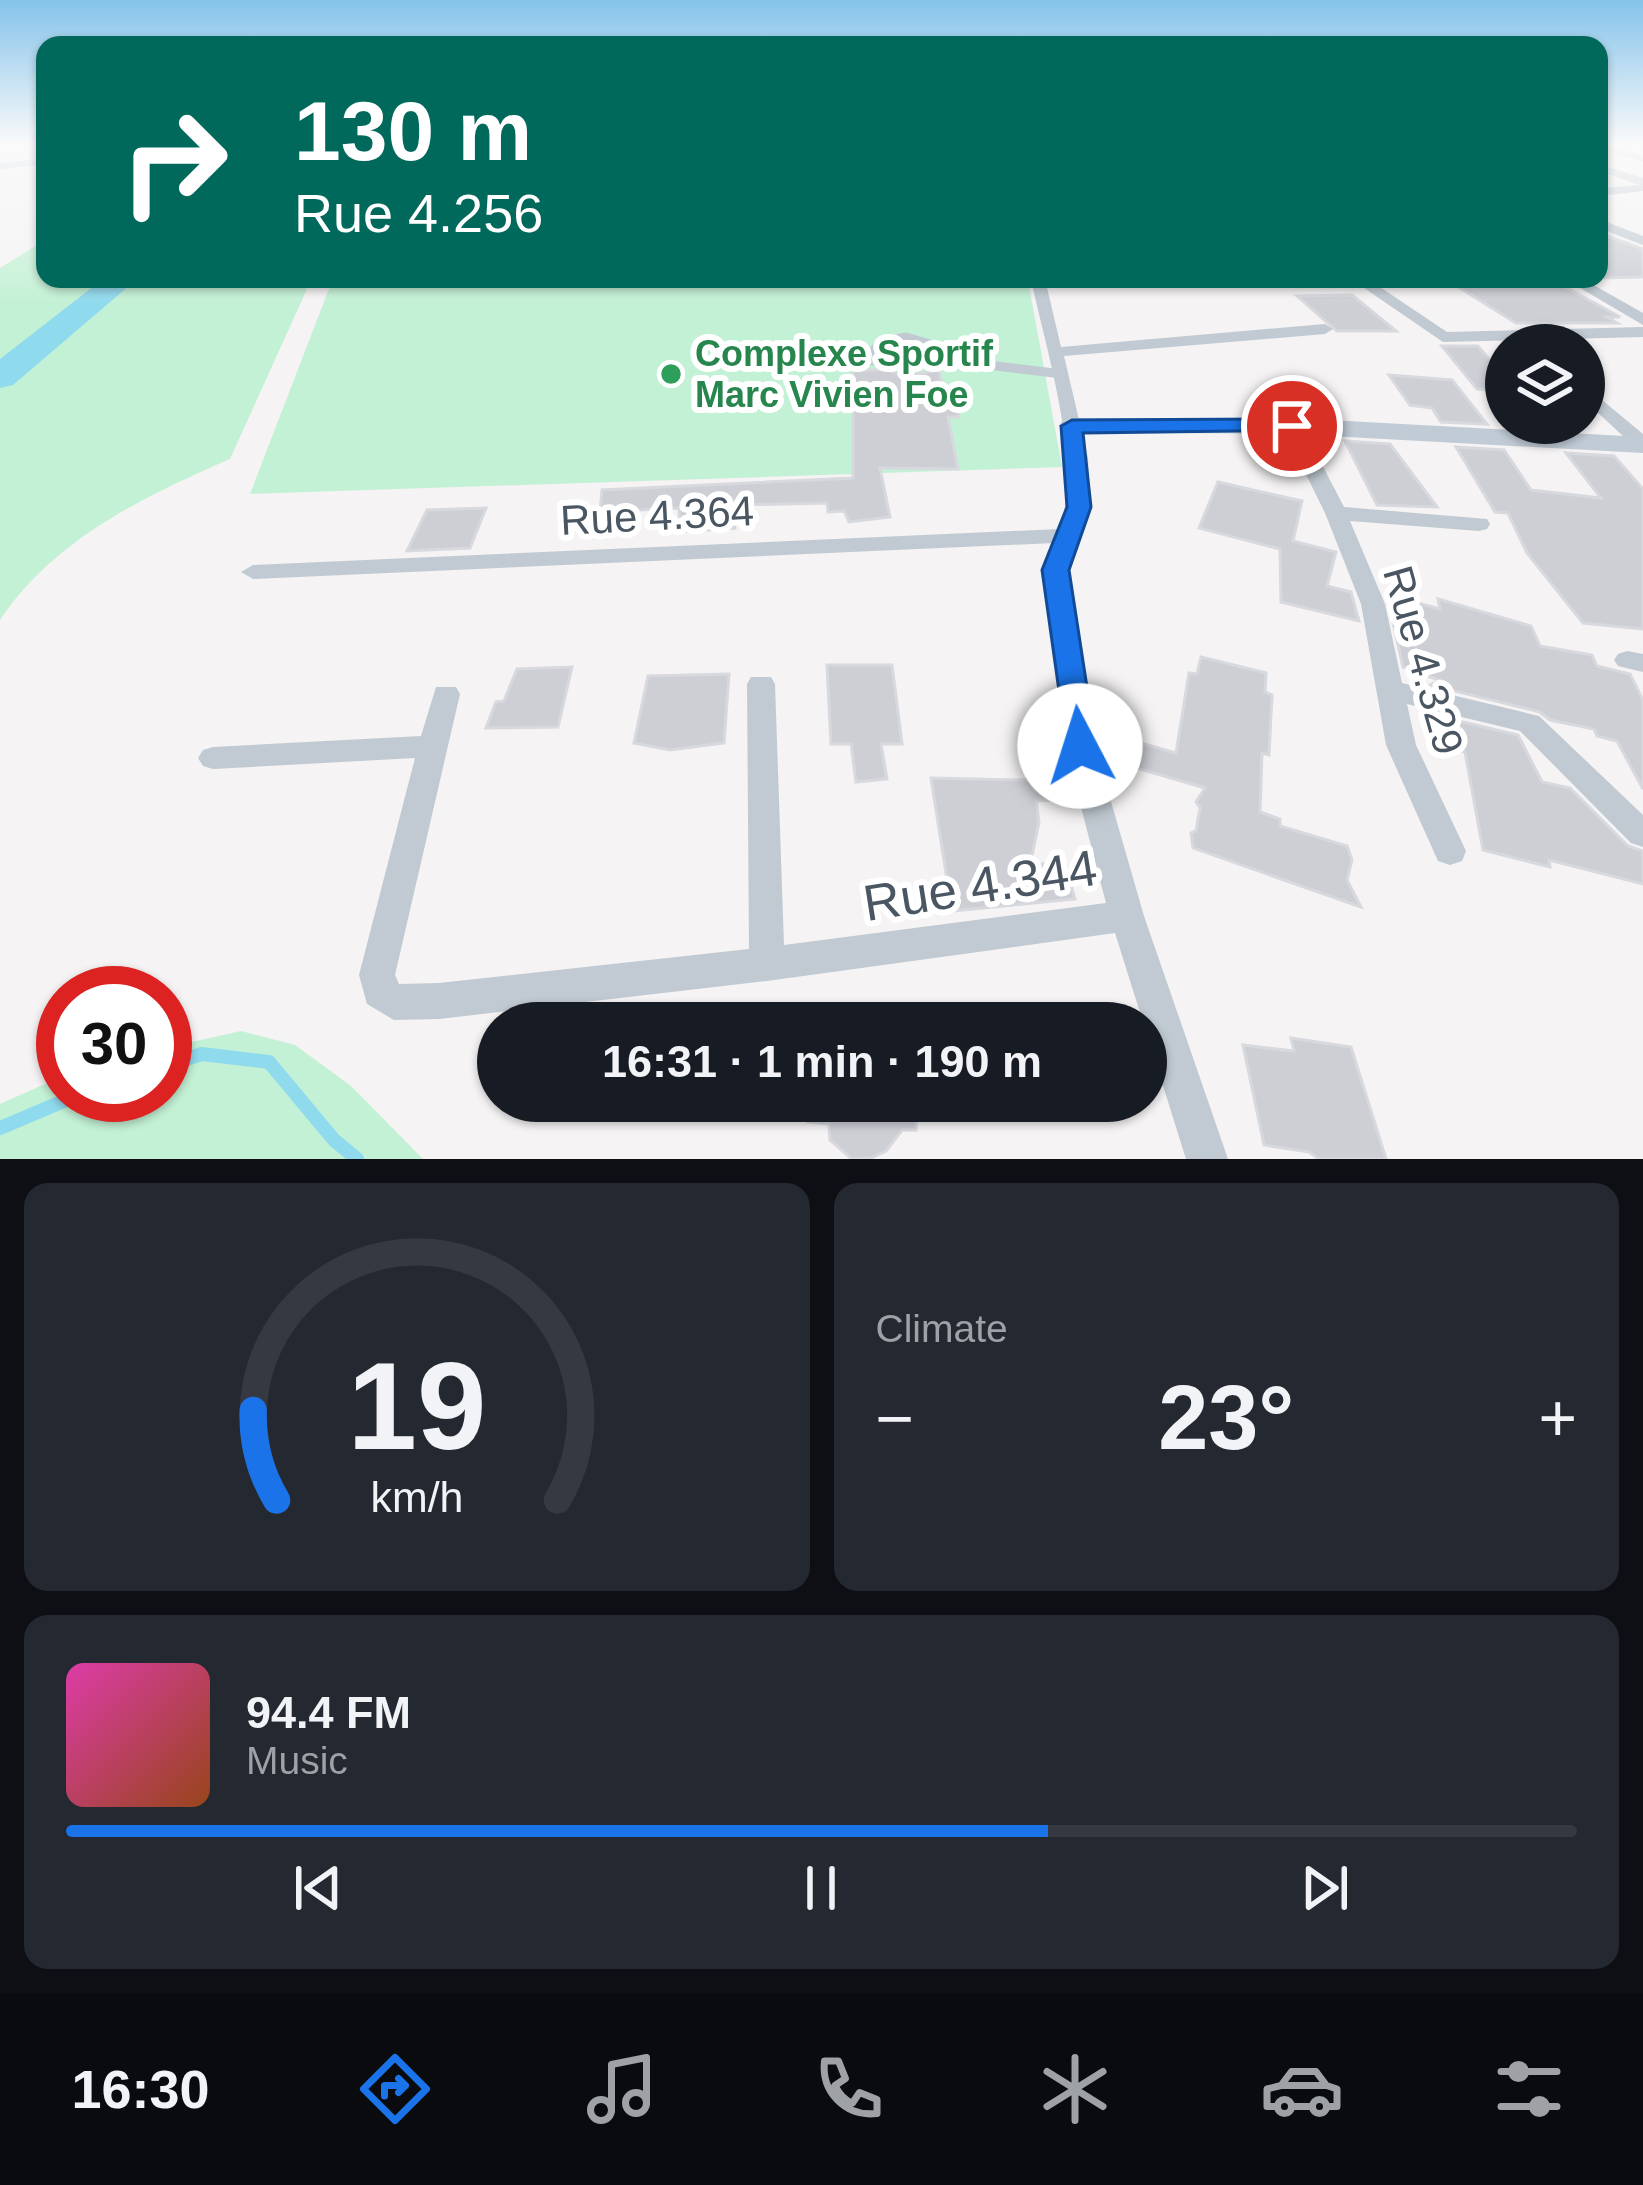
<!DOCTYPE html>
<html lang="en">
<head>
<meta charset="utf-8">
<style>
  :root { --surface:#171b24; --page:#242831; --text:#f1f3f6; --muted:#9ea1a6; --line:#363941; --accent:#1a73e8 }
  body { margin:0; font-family:Helvetica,sans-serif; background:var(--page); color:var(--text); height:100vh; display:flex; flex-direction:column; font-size:45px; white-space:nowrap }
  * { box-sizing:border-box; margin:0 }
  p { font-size:39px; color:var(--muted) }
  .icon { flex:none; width:66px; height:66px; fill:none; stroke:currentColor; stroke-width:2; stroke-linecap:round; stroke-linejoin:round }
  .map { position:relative; height:1159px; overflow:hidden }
  .details { display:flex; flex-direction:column; gap:24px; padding:24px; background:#0d0f14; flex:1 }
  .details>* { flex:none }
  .banner { position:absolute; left:36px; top:36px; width:1572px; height:252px; border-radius:24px; box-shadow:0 3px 9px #0004; background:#00695c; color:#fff; overflow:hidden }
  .buttons { position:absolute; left:1485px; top:324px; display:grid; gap:24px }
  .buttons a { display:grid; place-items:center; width:120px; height:120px; border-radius:50%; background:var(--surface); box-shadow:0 3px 9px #0004; font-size:60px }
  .speed { position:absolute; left:36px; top:966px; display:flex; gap:24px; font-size:60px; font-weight:700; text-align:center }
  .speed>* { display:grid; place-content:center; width:156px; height:156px; border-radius:50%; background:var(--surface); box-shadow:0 3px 9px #0004; line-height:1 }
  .speed .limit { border:18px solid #d22; background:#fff; color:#111 }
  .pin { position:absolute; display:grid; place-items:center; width:102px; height:102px; color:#fff; margin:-51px; border:6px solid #fff; border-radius:50%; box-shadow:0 3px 12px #0007 }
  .me { position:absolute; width:132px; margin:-66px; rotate:355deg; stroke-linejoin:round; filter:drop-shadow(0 0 9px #0008) }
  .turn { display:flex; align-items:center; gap:42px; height:252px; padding:0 60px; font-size:54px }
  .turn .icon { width:156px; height:156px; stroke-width:2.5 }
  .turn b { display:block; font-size:84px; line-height:102px }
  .big { font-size:90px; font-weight:700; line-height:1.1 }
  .details .widget { flex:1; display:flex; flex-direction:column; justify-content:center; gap:18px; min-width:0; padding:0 42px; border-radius:24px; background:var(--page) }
  .details .dial { align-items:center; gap:0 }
  .dial svg { height:312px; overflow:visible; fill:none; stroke:var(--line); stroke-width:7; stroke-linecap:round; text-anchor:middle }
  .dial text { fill:var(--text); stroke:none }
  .song { display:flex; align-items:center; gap:36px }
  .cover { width:144px; height:144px; border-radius:18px; background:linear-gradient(135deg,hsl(320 70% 55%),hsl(20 70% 35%)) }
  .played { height:12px; border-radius:6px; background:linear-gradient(90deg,var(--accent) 65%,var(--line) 65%) }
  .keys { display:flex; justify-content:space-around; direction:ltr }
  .heat { display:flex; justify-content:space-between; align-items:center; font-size:66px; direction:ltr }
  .details .tiles { flex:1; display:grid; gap:24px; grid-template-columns:1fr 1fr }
  .widget:last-child { grid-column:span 2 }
  .trip { position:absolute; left:477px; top:1002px; width:690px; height:120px; border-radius:60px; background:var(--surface); box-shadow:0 3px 9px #0004; font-weight:700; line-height:120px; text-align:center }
  .menu { display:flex; height:192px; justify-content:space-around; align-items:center; background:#090b0e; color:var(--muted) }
  .menu .icon { width:84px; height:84px }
  .menu .on { color:var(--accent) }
  .menu b { font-size:54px; color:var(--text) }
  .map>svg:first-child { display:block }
</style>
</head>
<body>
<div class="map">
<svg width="1643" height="1159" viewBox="0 0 1643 1159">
  <rect width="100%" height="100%" fill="#f5f3f3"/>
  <g fill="#c3f1d5">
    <path d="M45 240V279H298L307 289 230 459C143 497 54 539 0 620V268Z"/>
    <path d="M1028 280 1062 467 250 494 332 281Z"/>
    <path d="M241 1031 295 1045 351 1086 423 1159H0V1104L63 1076V1095H165V1048Z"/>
  </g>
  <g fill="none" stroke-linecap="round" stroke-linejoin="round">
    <g stroke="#90daee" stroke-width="14">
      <path d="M165 1066 202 1054 269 1062 334 1140 357 1159"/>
      <path d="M0 1128 78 1095"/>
    </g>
    <path fill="#90daee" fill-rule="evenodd" d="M103 279H137L13 385 0 388V359Z"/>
  </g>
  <g fill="#cdcfd5" stroke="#d7d9de" stroke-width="3">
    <path d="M1599 233 1643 249V277L1599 278Z"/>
    <path d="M1556 282 1620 317H1607L1617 323H1516L1452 283Z"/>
    <path d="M1352 295 1396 331H1337L1297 296Z"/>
    <path d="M1442 346H1478L1506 379V390L1477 389Z"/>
    <path d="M853 370H888L905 376 939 370 943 391H954L959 417H948L958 469 880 468 890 517 849 522 844 511 828 512 827 503 733 505 735 528 680 532 679 508 600 512 602 490 853 478Z"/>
    <path d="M1389 375 1452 380 1487 424 1441 422 1432 408 1410 405Z"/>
    <path d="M1345 441 1390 444 1437 507 1377 505Z"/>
    <path d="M1456 447 1504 450 1531 490 1601 498 1566 453 1614 456 1643 489V629L1583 623 1527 553 1508 513 1495 512Z"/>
    <path d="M1218 482 1302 501 1293 541 1336 552 1327 586 1351 592 1359 621 1281 602 1280 549 1199 528Z"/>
    <path d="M486 508 470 548 407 551 427 510Z"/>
    <path d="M1395 597 1440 609 1438 599 1531 626 1540 646 1592 655 1597 666 1630 674 1643 700V789L1617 741 1597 736 1594 729 1550 720 1540 712 1430 685 1439 680 1403 667 1388 600 1395 602Z"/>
    <path d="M1201 657 1266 673 1265 692 1272 695 1269 755 1262 753 1260 812 1280 819V826L1347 846 1352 860 1347 880 1361 907 1193 848 1191 833 1196 831 1200 808 1196 802 1205 788 1106 759 1102 732 1176 753 1189 673 1197 674Z"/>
    <path d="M827 665H892L902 744H881L887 779 856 782 851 744H831Z"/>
    <path d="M572 667 558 727 486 728 496 702 504 701 517 669Z"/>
    <path d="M729 674 724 743 670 750 634 743 648 676Z"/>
    <path d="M1442 717 1518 735 1542 782 1570 788 1628 846 1643 851V884L1549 860 1550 867 1483 850 1465 752 1456 750Z"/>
    <path d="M931 778 1070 781 1074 799 1036 801 1039 822 1030 865 1064 862 1075 899 952 911Z"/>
    <path d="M1291 1038 1351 1047 1386 1159H1319L1309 1152 1264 1145 1243 1045 1294 1051Z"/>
    <path d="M810 1101H916V1130H902L886 1151 871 1158 852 1159 830 1140 829 1124 808 1122Z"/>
  </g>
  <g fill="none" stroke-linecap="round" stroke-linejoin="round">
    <path stroke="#c1cad2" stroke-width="8" d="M893 340H915"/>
    <g stroke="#c1cad2" stroke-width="9">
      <path d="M906 337 937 346 939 359 904 367 872 353 880 342Z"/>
      <path d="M939 359 1062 374"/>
      <path d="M726 362 878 361"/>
    </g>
    <g fill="#c1cad2" fill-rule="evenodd">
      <path d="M1599 143 1643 156V162L1599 148Z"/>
      <path d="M45 158V164L0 169V163Z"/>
      <path d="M1599 164 1643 178V191L1599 196V188L1640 185 1599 171Z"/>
      <path d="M1599 219 1643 236V245L1599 228Z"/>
      <path d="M1031 279H1045L1061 347 1325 324 1333 329 1325 334 1064 356 1088 458 1090 507 1067 570 1095 746 1144 916 1228 1159H1186L1115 933 767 981 439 1019 394 1020 367 1004 359 975 415 758 213 769 203 766 198 758 203 750 213 747 421 736 436 687H456L460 694 395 975 399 984 439 983 749 949 747 684 751 677H771L775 684 784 945 1106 903 1065 746 1043 570 1054 543 253 579 241 572 253 565 1059 529C1084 466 1045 347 1031 279Z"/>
      <path d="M1351 279H1368L1447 332 1643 327V337L1443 342Z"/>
      <path d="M1565 279H1583L1643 313V325Z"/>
      <path d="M1584 385 1643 434V450L1636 448 1584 400Z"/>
      <path d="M1292 420 1302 426 1344 507 1487 519 1490 524 1487 529 1479 531 1350 521 1385 604 1402 683 1539 716 1643 815V847L1631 843 1520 731 1407 704 1416 745 1466 851 1462 861 1450 865 1438 861 1386 745 1361 604 1325 513 1282 426Z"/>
      <path d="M1627 651 1643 654V672L1618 666 1614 660 1618 654Z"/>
    </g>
    <path fill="#c1cbd6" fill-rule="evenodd" d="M1072 418H1292L1643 437V453L1292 434 1063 432 1059 426 1063 420Z"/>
  </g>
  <linearGradient id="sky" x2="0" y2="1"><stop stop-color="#85c3ea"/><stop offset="0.47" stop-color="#fafafa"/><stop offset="1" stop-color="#fafafa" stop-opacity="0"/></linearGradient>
  <rect width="1643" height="305" fill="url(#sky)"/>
  <path fill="#1a73e8" stroke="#114b97" stroke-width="3" d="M1292 419 1300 421V430L1083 433 1091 507 1069 570 1096 746 1091 755 1080 758 1068 755 1042 570 1067 507 1061 426 1072 420Z"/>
  <circle fill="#2e9e5b" stroke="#fff" stroke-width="4.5" cx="671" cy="374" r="12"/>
  <g text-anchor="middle" stroke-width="12" stroke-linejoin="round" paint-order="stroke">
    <g font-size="36" font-weight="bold" fill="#27864d" stroke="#fff" text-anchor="start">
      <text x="695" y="366">Complexe Sportif<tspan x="695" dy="41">Marc Vivien Foe</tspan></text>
    </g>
    <g font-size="42" fill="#4a5661" stroke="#fff">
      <text transform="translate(657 515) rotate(-3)" y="15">Rue 4.364</text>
      <text transform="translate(1424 660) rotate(74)" y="15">Rue 4.329</text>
    </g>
    <g font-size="51" fill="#4a5661" stroke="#fff">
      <text transform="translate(980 885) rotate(-9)" y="18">Rue 4.344</text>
    </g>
  </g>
</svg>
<div class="buttons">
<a><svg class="icon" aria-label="layers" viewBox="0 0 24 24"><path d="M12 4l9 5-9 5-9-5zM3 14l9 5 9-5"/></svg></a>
</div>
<div class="speed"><div class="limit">30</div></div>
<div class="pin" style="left:1292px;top:426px;background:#d93025"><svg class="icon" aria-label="arrive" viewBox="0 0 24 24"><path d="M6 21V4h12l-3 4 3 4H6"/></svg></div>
<svg class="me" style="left:1080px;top:746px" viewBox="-20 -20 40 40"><circle r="19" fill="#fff"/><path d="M0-13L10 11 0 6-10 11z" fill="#1a73e8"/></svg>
<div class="trip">16:31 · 1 min · 190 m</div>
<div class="banner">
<div class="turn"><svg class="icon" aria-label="right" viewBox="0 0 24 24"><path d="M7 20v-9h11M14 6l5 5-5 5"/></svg><div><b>130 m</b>Rue 4.256</div></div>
</div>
</div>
<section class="details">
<div class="tiles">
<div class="widget dial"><svg viewBox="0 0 100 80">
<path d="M14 69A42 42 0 1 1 86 69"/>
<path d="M14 69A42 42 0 0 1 8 46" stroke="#1a73e8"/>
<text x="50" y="56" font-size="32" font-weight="700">19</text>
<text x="50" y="72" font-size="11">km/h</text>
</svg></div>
<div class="widget"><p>Climate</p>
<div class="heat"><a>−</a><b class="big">23°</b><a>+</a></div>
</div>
<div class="widget">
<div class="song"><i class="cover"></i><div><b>94.4 FM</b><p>Music</p></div></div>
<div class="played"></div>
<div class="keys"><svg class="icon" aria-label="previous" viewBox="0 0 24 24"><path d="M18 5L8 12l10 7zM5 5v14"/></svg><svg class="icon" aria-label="pause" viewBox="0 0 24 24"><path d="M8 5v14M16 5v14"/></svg><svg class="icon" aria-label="next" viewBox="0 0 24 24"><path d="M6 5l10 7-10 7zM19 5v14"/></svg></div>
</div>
</div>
</section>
<nav class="menu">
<b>16:30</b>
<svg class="icon on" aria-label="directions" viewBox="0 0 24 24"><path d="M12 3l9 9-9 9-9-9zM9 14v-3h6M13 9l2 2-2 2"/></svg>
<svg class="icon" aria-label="music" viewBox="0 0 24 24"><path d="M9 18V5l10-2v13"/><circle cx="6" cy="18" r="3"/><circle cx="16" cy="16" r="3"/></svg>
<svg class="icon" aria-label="phone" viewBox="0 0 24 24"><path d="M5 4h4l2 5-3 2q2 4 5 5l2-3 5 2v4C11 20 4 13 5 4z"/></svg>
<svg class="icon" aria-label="climate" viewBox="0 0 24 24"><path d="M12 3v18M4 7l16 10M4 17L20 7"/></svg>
<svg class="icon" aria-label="car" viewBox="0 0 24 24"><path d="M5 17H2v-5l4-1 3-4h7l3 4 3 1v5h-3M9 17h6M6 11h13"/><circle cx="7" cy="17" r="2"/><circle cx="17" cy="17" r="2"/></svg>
<svg class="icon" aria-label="filters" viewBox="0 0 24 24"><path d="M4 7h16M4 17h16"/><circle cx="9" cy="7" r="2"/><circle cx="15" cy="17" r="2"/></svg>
</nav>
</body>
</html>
